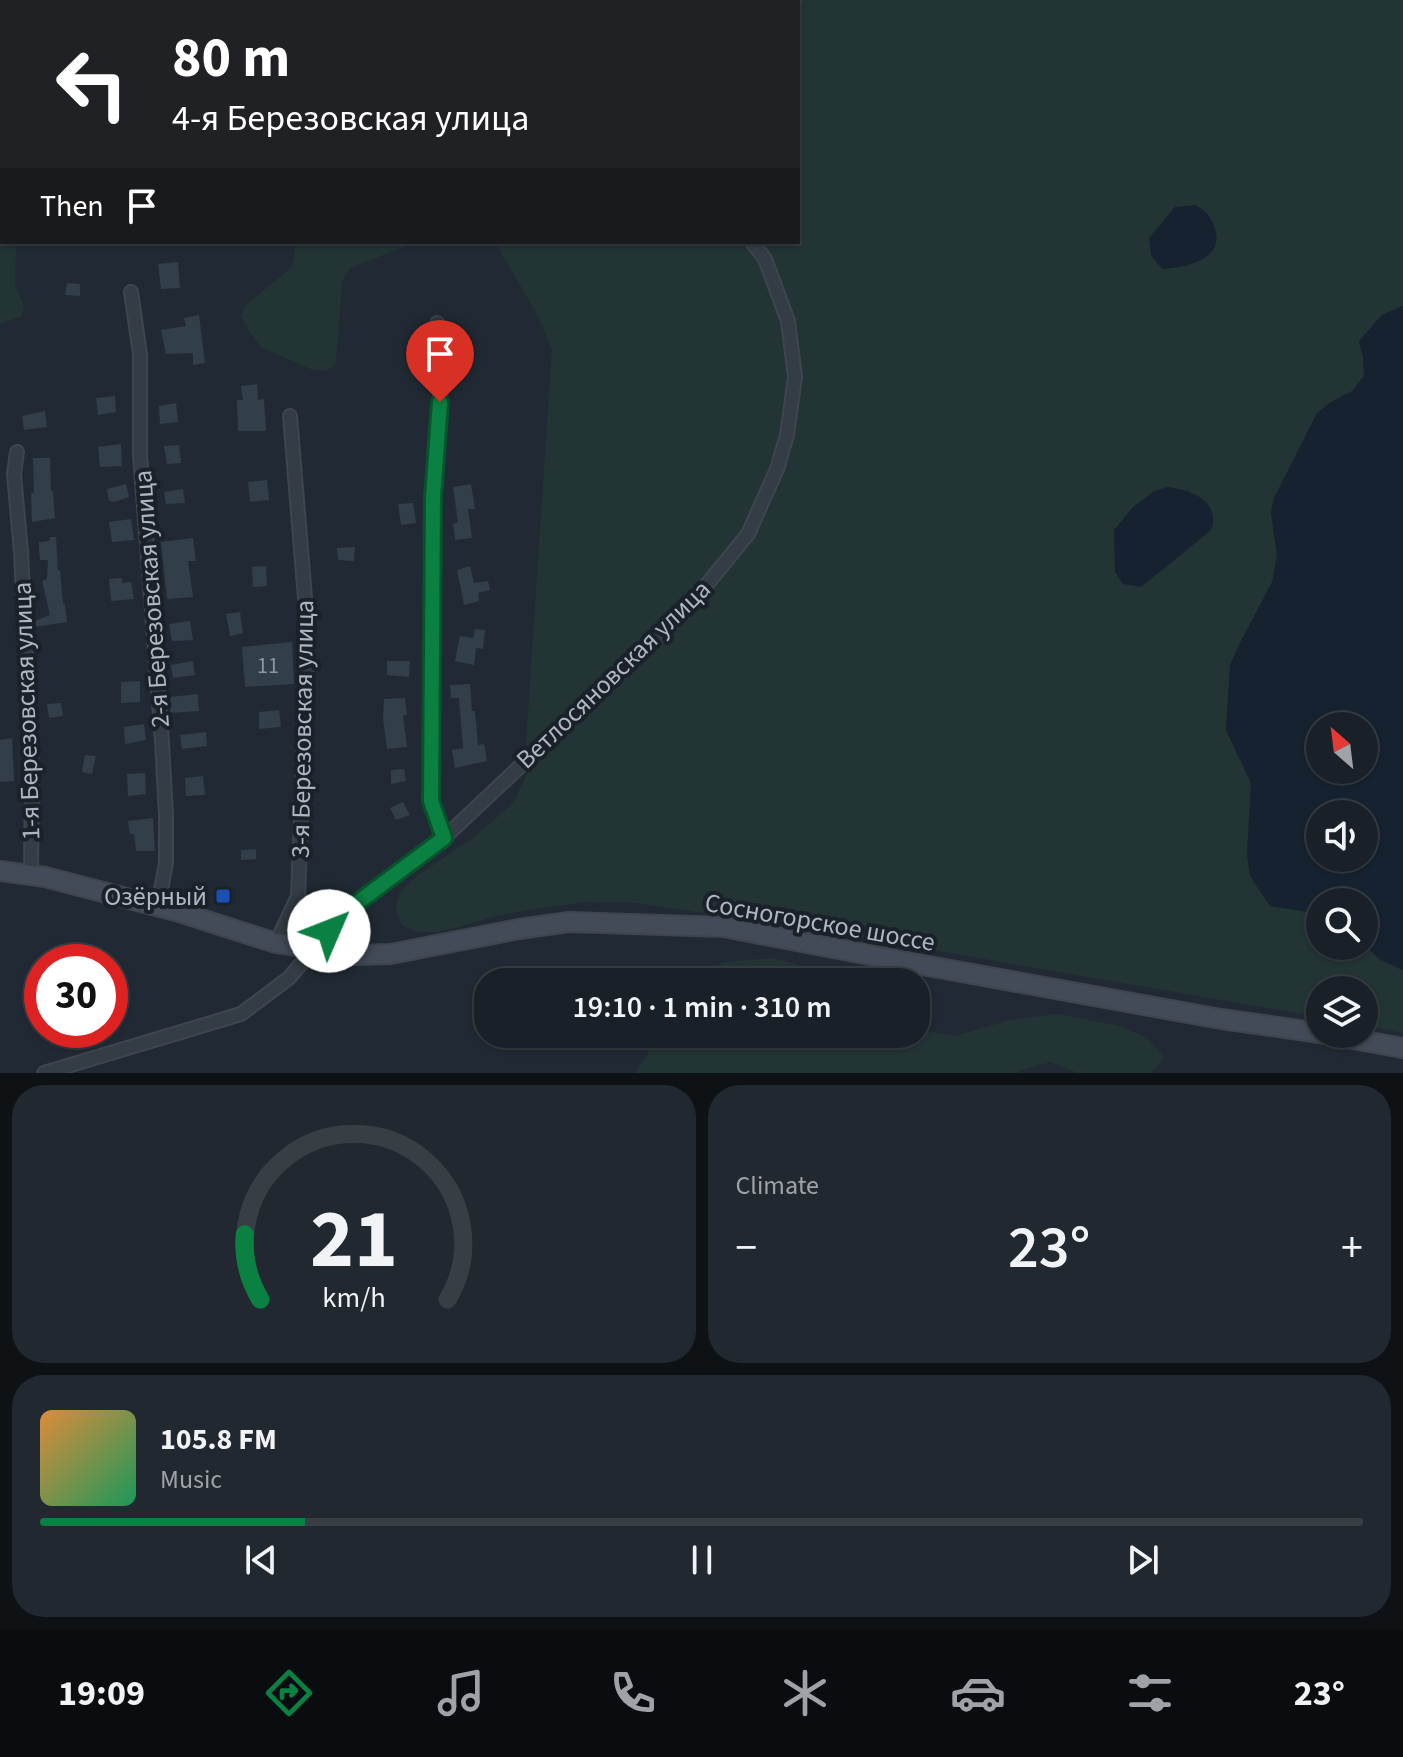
<!DOCTYPE html>
<html lang="en">
<head>
<meta charset="utf-8">
<style>
  :root { --surface:#192027; --page:#22282f; --text:#f1f3f6; --muted:#9fa3a7; --line:#373e44; --accent:#0b8043 }
  body { margin:0; font-family:"Source Sans 3",sans-serif; background:var(--page); color:var(--text); height:100vh; display:flex; flex-direction:column; font-size:30px; white-space:nowrap }
  * { box-sizing:border-box; margin:0 }
  p { font-size:26px; color:var(--muted) }
  .icon { flex:none; width:44px; height:44px; fill:none; stroke:currentColor; stroke-width:2; stroke-linecap:round; stroke-linejoin:round }
  .map { position:relative; height:1073px; overflow:hidden }
  .side { display:flex; flex-direction:column; gap:12px; padding:12px; background:#0e1215; flex:1 }
  .side>* { flex:none }
  .top-card { position:absolute; left:0px; top:0px; width:800px; height:244px; box-shadow:0 2px 6px #0004,0 0 0 2px var(--line); background:#202124; color:#fff; overflow:hidden }
  .needle { width:52px; rotate:332deg }
  .controls { position:absolute; left:1306px; top:712px; display:grid; gap:16px }
  .controls a { display:grid; place-items:center; width:72px; height:72px; border-radius:50%; background:var(--surface); box-shadow:0 2px 6px #0004,0 0 0 2px var(--line); font-size:40px }
  .speed { position:absolute; left:24px; top:944px; display:flex; gap:16px; font-size:40px; font-weight:700; text-align:center }
  .speed>* { display:grid; place-content:center; width:104px; height:104px; border-radius:50%; background:var(--surface); box-shadow:0 2px 6px #0004,0 0 0 2px var(--line); line-height:1 }
  .speed .limit { border:12px solid #d22; background:#fff; color:#111 }
  .pin { position:absolute; display:grid; place-items:center; width:68px; height:68px; color:#fff; margin:-82px -34px; border-radius:50% 50% 50% 0; rotate:-45deg; box-shadow:0 0 8px #0007 }
  .pin .icon { rotate:45deg }
  .me { position:absolute; width:88px; margin:-44px; rotate:46deg; stroke-linejoin:round; filter:drop-shadow(0 0 6px #0008) }
  .turn { display:flex; align-items:center; gap:28px; height:168px; padding:0 40px; font-size:36px }
  .turn .icon { width:104px; height:104px; stroke-width:2.5 }
  .turn b { display:block; font-size:56px; line-height:68px }
  .then { display:flex; align-items:center; height:76px; padding:0 40px; background:#0003; gap:16px; font-size:30px }
  .big { font-size:60px; font-weight:600; line-height:1.1 }
  .side .card { flex:1; display:flex; flex-direction:column; justify-content:center; gap:12px; min-width:0; padding:0 28px; border-radius:32px; background:var(--page) }
  .side .dial { align-items:center; gap:0 }
  .dial svg { height:208px; overflow:visible; fill:none; stroke:var(--line); stroke-width:7; stroke-linecap:round; text-anchor:middle }
  .dial text { fill:var(--text); stroke:none }
  .song { display:flex; align-items:center; gap:24px }
  .cover { width:96px; height:96px; border-radius:12px; background:linear-gradient(135deg,hsl(30 70% 55%),hsl(150 70% 35%)) }
  .played { height:8px; border-radius:4px; background:linear-gradient(90deg,var(--accent) 20%,var(--line) 20%) }
  .keys { display:flex; justify-content:space-around; direction:ltr }
  .heat { display:flex; justify-content:space-between; align-items:center; font-size:44px; direction:ltr }
  .side .tiles { flex:1; display:grid; gap:12px; grid-template-columns:1fr 1fr }
  .card:last-child { grid-column:span 2 }
  .trip { position:absolute; left:474px; top:968px; width:456px; height:80px; border-radius:32px; background:var(--surface); box-shadow:0 2px 6px #0004,0 0 0 2px var(--line); font-weight:600; line-height:80px; text-align:center }
  .dock { display:flex; height:128px; justify-content:space-around; align-items:center; background:#0a0d10; color:var(--muted) }
  .dock .icon { width:56px; height:56px }
  .dock .selected { color:var(--accent) }
  .dock b { font-size:36px; color:var(--text) }
  .map>svg:first-child { display:block }
</style>
</head>
<body>
<div class="map">
<svg width="1403" height="1073" viewBox="0 0 1403 1073">
  <rect width="100%" height="100%" fill="#212a34"/>
  <g fill="#233435" fill-rule="evenodd">
    <path d="M0 0H1403V306L1382 315 1359 341 1363 357 1364 376 1352 391 1331 402 1317 413 1274 498 1271 513 1277 556 1272 583 1240 643 1230 665 1226 730 1251 783 1247 855 1250 876 1270 906 1308 912 1320 911V946H1364V941L1379 960 1403 970V1033L1364 1025V990H1320V1017L811 929 637 903 587 902 534 909 497 916 439 932H416L402 925 396 911 397 900 403 889 417 876 473 838 513 803 534 760 526 743 552 349 538 316 495 242H798V2H2V242H16L15 286 24 306 22 316 0 324ZM1175 207 1215 247 1205 257 1184 267 1149 238ZM1167 487 1190 491 1211 530 1163 570 1153 492Z"/>
    <path d="M295 242H416L350 268 342 281 336 361 333 367 324 371 313 370 262 348 249 331 241 316 247 304 291 268 294 258Z"/>
    <path d="M773 958 808 968 826 982H684L724 962Z"/>
    <path d="M1057 1014 1115 1025 1146 1037 1164 1057 1151 1073H1078L1050 1062 1019 1071 1017 1073H635L649 1052 655 1034H916V1029L955 1036 1010 1020Z"/>
  </g>
  <g fill="#162230" fill-rule="evenodd">
    <path d="M1195 205C1206 210 1211 217 1215 229 1225 260 1184 268 1162 269L1151 255 1149 238 1175 207Z"/>
    <path d="M1403 306V970C1360 952 1364 945 1364 902H1320V911L1308 912 1270 906 1250 876 1247 855 1251 783 1226 730 1230 665 1240 643 1272 582 1277 556 1271 513 1274 498 1317 413 1331 402 1352 391 1364 376 1363 357 1359 341 1382 315ZM1320 726H1364V770H1320ZM1320 814H1364V858H1320Z"/>
    <path d="M1167 487C1185 490 1210 495 1213 517 1214 522 1212 526 1211 530L1141 587 1123 584 1115 572 1114 530 1133 507 1153 492Z"/>
  </g>
  <g fill="#333e4b">
    <path d="M178 262 180 288 161 289 158 264Z"/>
    <path d="M67 283 80 284V296L65 295Z"/>
    <path d="M199 315 205 363 193 365V353L166 354 161 330 186 326 184 318Z"/>
    <path d="M257 384 258 400 264 399 266 431H238L237 400H243L241 386Z"/>
    <path d="M115 396 116 412 98 415 96 398Z"/>
    <path d="M176 403 178 422 160 424 159 406Z"/>
    <path d="M45 411 47 427 24 430 22 416Z"/>
    <path d="M121 444 122 466 100 467 98 447Z"/>
    <path d="M179 445 181 463 167 464 164 446Z"/>
    <path d="M33 458H50L51 491H53L55 518 32 522 31 493H34Z"/>
    <path d="M267 480 269 500 250 502 248 482Z"/>
    <path d="M126 484 129 497 115 502 109 501 107 489Z"/>
    <path d="M471 484 475 509H468L472 538 455 540 453 524 458 522 453 487Z"/>
    <path d="M183 489 185 503 166 504 164 492Z"/>
    <path d="M413 503 416 523 401 525 398 504Z"/>
    <path d="M131 519 134 540 112 542 109 522Z"/>
    <path d="M50 537H56L58 571 60 570 63 604H65L67 622 34 627V621L50 615 42 581 47 579 48 560H40L39 549V542L49 541Z"/>
    <path d="M193 538 196 561H188L193 597 167 599 161 542Z"/>
    <path d="M355 547 354 561 338 560 337 548Z"/>
    <path d="M266 566 267 586 253 587 252 567Z"/>
    <path d="M470 566 474 583 488 581 490 590 478 593 479 601 464 605 457 570Z"/>
    <path d="M122 578V583L131 582 134 599 111 601 109 579Z"/>
    <path d="M240 612 243 633 230 636 226 614Z"/>
    <path d="M190 621 193 640 172 641 169 624Z"/>
    <path d="M475 629 485 630 483 649 476 648 474 665 455 661 460 636 473 638Z"/>
    <path d="M292 642 294 684 245 687 242 647Z"/>
    <path d="M193 661 195 675 173 678 171 665Z"/>
    <path d="M387 661H410L409 677 387 675Z"/>
    <path d="M140 681V702L121 703V682Z"/>
    <path d="M470 684 472 711H475L478 745 484 744 487 761 455 768 452 750 463 748 459 698H451L450 685Z"/>
    <path d="M198 694 199 711 170 713V697Z"/>
    <path d="M405 698 407 715H403L407 747 387 749 383 718 384 699Z"/>
    <path d="M61 703 63 716 49 718 47 704Z"/>
    <path d="M279 710 281 727 259 729V712Z"/>
    <path d="M144 724 146 740 125 744 124 727Z"/>
    <path d="M206 732 207 746 182 749 180 735Z"/>
    <path d="M12 738 14 781 0 782V740Z"/>
    <path d="M85 755 96 756 92 774 82 772Z"/>
    <path d="M404 769 406 781 391 784V770Z"/>
    <path d="M145 773 146 794 128 796 127 774Z"/>
    <path d="M203 776 205 795 186 796 185 778Z"/>
    <path d="M403 802 410 815 396 820 390 808Z"/>
    <path d="M153 818 155 851H136L134 834H130L128 821Z"/>
    <path d="M256 849V859L241 860V850Z"/>
  </g>
  <g fill="none" stroke-linecap="round" stroke-linejoin="round">
    <g stroke="#3e454f" stroke-width="16">
      <g id="street">
        <path d="M673 2V0"/>
        <path d="M131 292 140 354V455L162 742 166 815V863L158 906"/>
        <path d="M437 323 442 370 433 497 431 801 444 838"/>
        <path d="M17 452 14 474 21 552 32 771 31 875"/>
        <path d="M276 943 298 896 308 634 290 416"/>
        <path d="M44 1073 241 1014 289 978 345 912 444 838 686 610 748 534 777 469 787 435 795 377 788 321 765 259 752 242"/>
      </g>
    </g>
    <g stroke="#3e454f" stroke-width="22">
      <g id="secondary">
        <path d="M0 871 45 877 176 911 276 943 353 955 391 954 519 929 569 922 724 927 906 962 1221 1019 1320 1033"/>
        <path d="M1324 1034 1403 1048"/>
      </g>
    </g>
    <use href="#street" stroke="#343c45" stroke-width="12"/>
    <use href="#secondary" stroke="#434b58" stroke-width="18"/>
  </g>
  <g fill="none" stroke-linecap="round" stroke-linejoin="round">
    <g stroke="#07532c" stroke-width="20">
      <path id="route" d="M329 931 345 912 444 838 431 801 433 497 440 402"/>
    </g>
    <use href="#route" stroke="#0b8043" stroke-width="14"/>
  </g>
  <rect fill="#1a4fb4" stroke="#1a2129" stroke-width="3" x="215" y="888" width="16" height="16" rx="4"/>
  <g text-anchor="middle" stroke-width="8" stroke-linejoin="round" paint-order="stroke">
    <g font-size="22" fill="#8d96a2">
      <text x="268" y="673">11</text>
    </g>
    <g font-size="26" fill="#aeb6c2" stroke="#1a2129">
      <text transform="translate(151 599) rotate(-94)" y="9">2-я Березовская улица</text>
      <text transform="translate(613 674) rotate(-44)" y="9">Ветлосяновская улица</text>
      <text transform="translate(26 711) rotate(-92)" y="9">1-я Березовская улица</text>
      <text transform="translate(302 729) rotate(-89)" y="9">3-я Березовская улица</text>
      <text transform="translate(820 922) rotate(10)" y="9">Сосногорское шоссе</text>
    </g>
    <g font-size="26" fill="#aeb6c2" stroke="#1a2129" text-anchor="end">
      <text x="207" y="905">Озёрный</text>
    </g>
  </g>
</svg>
<div class="controls">
<a><svg class="needle" viewBox="-14 -14 28 28"><path d="M0-13l5 13h-10z" fill="#e53935"/><path d="M0 13l5-13h-10z" fill="#9fa3a7"/></svg></a>
<a><svg class="icon" aria-label="sound" viewBox="0 0 24 24"><path d="M4 9h4l5-4v14l-5-4H4zM17 9q2 3 0 6"/></svg></a>
<a><svg class="icon" aria-label="search" viewBox="0 0 24 24"><circle cx="10" cy="10" r="6"/><path d="M15 15l6 6"/></svg></a>
<a><svg class="icon" aria-label="layers" viewBox="0 0 24 24"><path d="M12 4l9 5-9 5-9-5zM3 14l9 5 9-5"/></svg></a>
</div>
<div class="speed"><div class="limit">30</div></div>
<div class="pin" style="left:440px;top:402px;background:#d93025"><svg class="icon" aria-label="arrive" viewBox="0 0 24 24"><path d="M6 21V4h12l-3 4 3 4H6"/></svg></div>
<svg class="me" style="left:329px;top:931px" viewBox="-20 -20 40 40"><circle r="19" fill="#fff"/><path d="M0-13L10 11 0 6-10 11z" fill="#0b8043"/></svg>
<div class="trip">19:10 · 1 min · 310 m</div>
<div class="top-card">
<div class="turn"><svg class="icon" aria-label="left" viewBox="0 0 24 24"><path d="M17 20v-9H6M10 6l-5 5 5 5"/></svg><div><b>80 m</b>4-я Березовская улица</div></div>
<div class="then">Then<svg class="icon" aria-label="arrive" viewBox="0 0 24 24"><path d="M6 21V4h12l-3 4 3 4H6"/></svg></div>
</div>
</div>
<section class="side">
<div class="tiles">
<div class="card dial"><svg viewBox="0 0 100 80">
<path d="M14 69A42 42 0 1 1 86 69"/>
<path d="M14 69A42 42 0 0 1 8 44" stroke="#0b8043"/>
<text x="50" y="56" font-size="32" font-weight="700">21</text>
<text x="50" y="72" font-size="11">km/h</text>
</svg></div>
<div class="card"><p>Climate</p>
<div class="heat"><a>−</a><b class="big">23°</b><a>+</a></div>
</div>
<div class="card">
<div class="song"><i class="cover"></i><div><b>105.8 FM</b><p>Music</p></div></div>
<div class="played"></div>
<div class="keys"><svg class="icon" aria-label="previous" viewBox="0 0 24 24"><path d="M18 5L8 12l10 7zM5 5v14"/></svg><svg class="icon" aria-label="pause" viewBox="0 0 24 24"><path d="M8 5v14M16 5v14"/></svg><svg class="icon" aria-label="next" viewBox="0 0 24 24"><path d="M6 5l10 7-10 7zM19 5v14"/></svg></div>
</div>
</div>
</section>
<nav class="dock">
<b>19:09</b>
<svg class="icon selected" aria-label="directions" viewBox="0 0 24 24"><path d="M12 3l9 9-9 9-9-9zM9 14v-3h6M13 9l2 2-2 2"/></svg>
<svg class="icon" aria-label="music" viewBox="0 0 24 24"><path d="M9 18V5l10-2v13"/><circle cx="6" cy="18" r="3"/><circle cx="16" cy="16" r="3"/></svg>
<svg class="icon" aria-label="phone" viewBox="0 0 24 24"><path d="M5 4h4l2 5-3 2q2 4 5 5l2-3 5 2v4C11 20 4 13 5 4z"/></svg>
<svg class="icon" aria-label="climate" viewBox="0 0 24 24"><path d="M12 3v18M4 7l16 10M4 17L20 7"/></svg>
<svg class="icon" aria-label="car" viewBox="0 0 24 24"><path d="M5 17H2v-5l4-1 3-4h7l3 4 3 1v5h-3M9 17h6M6 11h13"/><circle cx="7" cy="17" r="2"/><circle cx="17" cy="17" r="2"/></svg>
<svg class="icon" aria-label="filters" viewBox="0 0 24 24"><path d="M4 7h16M4 17h16"/><circle cx="9" cy="7" r="2"/><circle cx="15" cy="17" r="2"/></svg>
<b>23°</b>
</nav>
</body>
</html>
